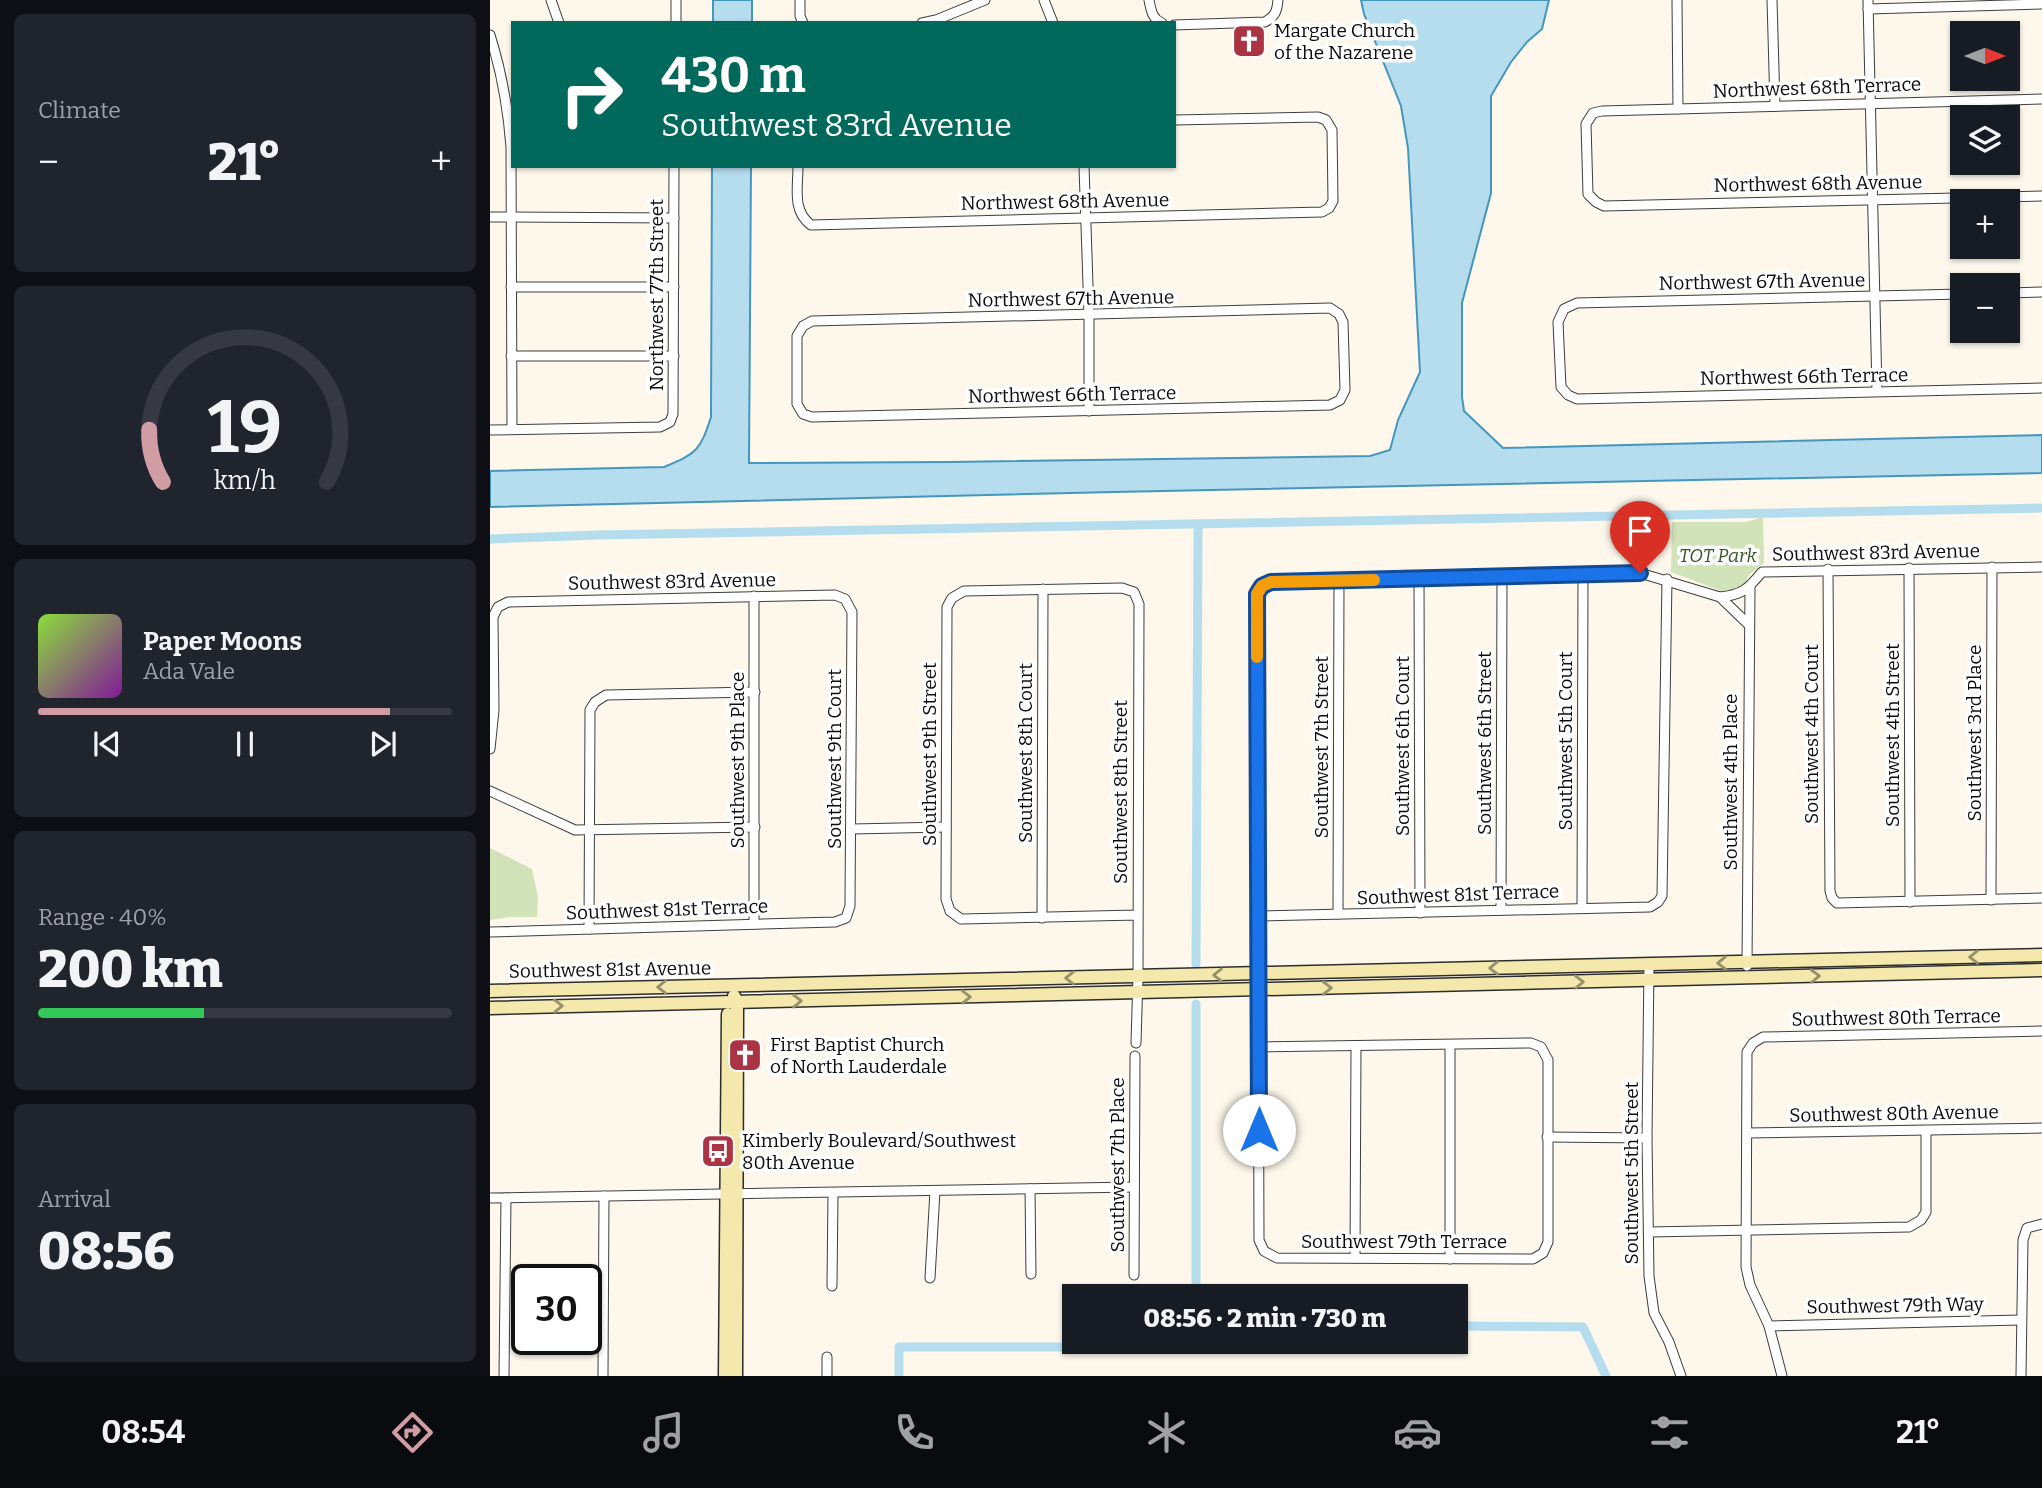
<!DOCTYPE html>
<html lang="en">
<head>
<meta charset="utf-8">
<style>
  :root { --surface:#171b24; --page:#20242c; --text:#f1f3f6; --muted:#9ea1a6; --line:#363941; --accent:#d19da5 }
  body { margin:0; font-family:Bitter,serif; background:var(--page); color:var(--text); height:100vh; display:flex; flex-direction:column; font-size:26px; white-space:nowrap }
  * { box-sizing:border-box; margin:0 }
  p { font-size:23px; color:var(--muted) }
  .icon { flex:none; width:38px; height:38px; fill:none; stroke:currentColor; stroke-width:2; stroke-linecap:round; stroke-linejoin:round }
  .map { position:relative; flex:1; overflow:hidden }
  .panel { display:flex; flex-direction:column; gap:14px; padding:14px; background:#0d0f14; width:490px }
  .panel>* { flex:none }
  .hud { position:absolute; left:21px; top:21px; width:665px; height:147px; border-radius:0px; box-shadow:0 2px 5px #0004; background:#00695c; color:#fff; overflow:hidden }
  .needle { width:46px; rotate:90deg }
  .tools { position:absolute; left:1460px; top:21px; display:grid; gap:14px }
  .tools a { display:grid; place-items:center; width:70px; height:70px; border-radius:0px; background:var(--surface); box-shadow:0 2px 5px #0004; font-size:35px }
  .speed { position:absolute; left:21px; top:1264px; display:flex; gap:14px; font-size:35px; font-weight:700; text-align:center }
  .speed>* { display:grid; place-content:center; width:91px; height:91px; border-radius:50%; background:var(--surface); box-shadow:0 2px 5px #0004; line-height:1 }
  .speed .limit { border:4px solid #111; border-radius:10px; background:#fff; color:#111 }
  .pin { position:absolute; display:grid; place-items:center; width:60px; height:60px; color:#fff; margin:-72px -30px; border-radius:50% 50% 50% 0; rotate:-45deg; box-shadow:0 0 7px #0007 }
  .pin .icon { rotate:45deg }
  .me { position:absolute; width:77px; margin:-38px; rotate:0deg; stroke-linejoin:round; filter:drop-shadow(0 0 5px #0008) }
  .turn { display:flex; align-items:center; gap:24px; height:147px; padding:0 35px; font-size:32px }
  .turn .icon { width:91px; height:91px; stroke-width:2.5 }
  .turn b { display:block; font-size:49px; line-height:60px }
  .big { font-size:52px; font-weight:800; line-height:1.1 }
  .panel .tile { flex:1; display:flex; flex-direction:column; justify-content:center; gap:10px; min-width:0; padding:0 24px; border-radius:10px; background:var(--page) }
  .panel .dial { align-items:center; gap:0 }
  .dial svg { height:182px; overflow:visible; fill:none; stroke:var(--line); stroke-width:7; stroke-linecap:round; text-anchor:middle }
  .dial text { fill:var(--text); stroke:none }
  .song { display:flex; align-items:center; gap:21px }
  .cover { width:84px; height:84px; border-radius:10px; background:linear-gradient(135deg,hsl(90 70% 55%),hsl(290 70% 35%)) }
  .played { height:7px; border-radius:4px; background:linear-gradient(90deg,var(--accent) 85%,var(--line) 85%) }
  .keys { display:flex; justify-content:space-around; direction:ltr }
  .heat { display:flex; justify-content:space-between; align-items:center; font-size:38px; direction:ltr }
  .charge { height:10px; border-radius:5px; background:linear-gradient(90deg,#34c759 40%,var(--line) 0) }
  .trip { position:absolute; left:572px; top:1284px; width:406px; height:70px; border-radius:0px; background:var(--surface); box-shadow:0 2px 5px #0004; font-weight:800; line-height:70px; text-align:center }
  .dock { display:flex; height:112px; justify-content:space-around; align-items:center; background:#090b0e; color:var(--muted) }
  .dock .icon { width:49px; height:49px }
  .dock .current { color:var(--accent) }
  .dock b { font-size:32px; color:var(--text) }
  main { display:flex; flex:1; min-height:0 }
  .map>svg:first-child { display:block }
</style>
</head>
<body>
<main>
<section class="panel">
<div class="tile"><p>Climate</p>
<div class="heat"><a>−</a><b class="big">21°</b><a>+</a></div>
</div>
<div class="tile dial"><svg viewBox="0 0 100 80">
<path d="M14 69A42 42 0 1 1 86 69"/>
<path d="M14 69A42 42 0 0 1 8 46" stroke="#d19da5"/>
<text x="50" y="56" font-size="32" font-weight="700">19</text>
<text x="50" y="72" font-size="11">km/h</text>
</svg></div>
<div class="tile">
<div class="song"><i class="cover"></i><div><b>Paper Moons</b><p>Ada Vale</p></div></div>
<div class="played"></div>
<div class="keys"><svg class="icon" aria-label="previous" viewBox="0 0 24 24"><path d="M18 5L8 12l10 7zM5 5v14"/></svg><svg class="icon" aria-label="pause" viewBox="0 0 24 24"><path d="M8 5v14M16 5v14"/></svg><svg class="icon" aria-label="next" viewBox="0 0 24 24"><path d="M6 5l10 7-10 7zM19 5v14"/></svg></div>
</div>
<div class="tile"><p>Range · 40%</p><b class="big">200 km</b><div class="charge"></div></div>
<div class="tile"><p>Arrival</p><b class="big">08:56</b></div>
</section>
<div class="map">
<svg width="1552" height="1376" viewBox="0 0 1552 1376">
  <rect width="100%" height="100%" fill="#fdf8eb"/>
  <g fill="#d2e2b9">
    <path d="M1273 517 1274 563 1259 575 1253 586 1234 592 1181 572 1182 522H1256Z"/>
    <path d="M0 848 42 869 48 897 47 917H20L0 920Z"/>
  </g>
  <g fill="#b6ddee" stroke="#4596bc" stroke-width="2">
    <rect x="223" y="0" width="39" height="23"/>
    <path d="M871 0H1059L1052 29 1037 42 1021 62 1001 96V193L972 303V397L974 411 1013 448 1552 435V473L624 492 0 507V471L174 467C207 453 210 451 221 417L222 166H261L259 463 460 462 880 456 900 450 908 420 930 372 918 148 911 106 874 14Z"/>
  </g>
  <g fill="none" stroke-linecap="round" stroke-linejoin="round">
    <g stroke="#b6ddee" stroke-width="9">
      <path d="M0 539 108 535 1552 508"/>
      <path d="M706 964 708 527"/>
      <path d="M706 1004V1297"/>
      <path d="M966 1326 1093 1327 1116 1376"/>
      <path d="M409 1376V1347H701L706 1342"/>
    </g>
    <g stroke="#3e3e3e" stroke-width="11">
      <g id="street">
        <path d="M61 0 69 23"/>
        <path d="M186 0V23"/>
        <path d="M310 0V16L313 23"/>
        <path d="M554 0 563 23"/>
        <path d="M659 0C661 10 662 19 672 23"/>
        <path d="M1187 0 1188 109"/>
        <path d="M1282 0 1285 106"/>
        <path d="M1378 0 1387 391"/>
        <path d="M1378 9 1552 4"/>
        <path d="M432 23 446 20 495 0"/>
        <path d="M684 25 775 22C785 16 787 12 788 0"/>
        <path d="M0 35C12 73 18 108 21 147L22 429"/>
        <path d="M1552 99 1112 111 1103 113 1096 124 1098 194 1106 202 1114 206 1552 196"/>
        <path d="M308 166C308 188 302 211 321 225L832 212 839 208 843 201 842 130 836 120 828 117 684 120"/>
        <path d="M594 166 599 315V411"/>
        <path d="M0 217 184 218"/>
        <path d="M21 287H184"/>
        <path d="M1517 293 1552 292"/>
        <path d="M1472 294 1087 303 1074 309 1068 322 1071 387 1078 395 1087 399 1552 388"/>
        <path d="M840 308 849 314 853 322 855 390 850 400 840 405 322 417 313 414 307 404V336L313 326 322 321Z"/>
        <path d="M21 356H184"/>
        <path d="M0 430 170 427 180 422 183 414 184 166"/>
        <path d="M1419 568 1420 902"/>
        <path d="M1338 569 1340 891 1342 898 1347 903 1552 898"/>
        <path d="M929 579 930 913"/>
        <path d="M1230 597C1252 595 1258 589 1272 572L1552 567"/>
        <path d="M0 749 4 710 3 617 8 607 18 602 345 595 355 599 362 612 360 906 356 918 345 922 0 932"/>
        <path d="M0 791 85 830 265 827"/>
        <path d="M362 829 456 827"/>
        <path d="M1501 900 1502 567"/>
        <path d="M1092 908 1093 575"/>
        <path d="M1011 910 1012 576"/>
        <path d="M848 914 849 580"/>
        <path d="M768 916 1160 907 1168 902 1172 896 1177 579"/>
        <path d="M552 918 553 589"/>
        <path d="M264 924V596"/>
        <path d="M99 929 100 710 105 702 116 695 265 692"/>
        <path d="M1159 964 1157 1138 1159 1276 1164 1313 1179 1342 1191 1376"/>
        <path d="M1257 966 1260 587"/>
        <path d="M646 1043 648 976 649 604 644 592 632 588 474 591 462 598 457 607 456 899 460 911 471 919 647 915"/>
        <path d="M960 1045V1259"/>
        <path d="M769 1047 1041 1043 1051 1047 1058 1060V1242L1053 1253 1043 1259 787 1258 774 1251 769 1240 767 595 772 586 781 581 1150 573 1230 597 1259 625"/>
        <path d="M1257 1133 1552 1128"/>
        <path d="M1057 1137 1157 1138"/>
        <path d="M540 1189 541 1274"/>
        <path d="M0 1198 643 1187"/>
        <path d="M1159 1232 1419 1227 1431 1220 1436 1212V1131"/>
        <path d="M865 1258 866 1046"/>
        <path d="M644 1275 645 1056"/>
        <path d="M440 1278 445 1191"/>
        <path d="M342 1286 343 1193"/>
        <path d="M1279 1326 1531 1320"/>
        <path d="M14 1376 16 1198"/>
        <path d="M113 1376 114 1196"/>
        <path d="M337 1376V1357"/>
        <path d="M1292 1376 1279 1326 1260 1285 1256 1267 1257 1052 1263 1043 1273 1037 1552 1031"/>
        <path d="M1531 1376 1533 1240 1537 1228 1552 1224"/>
      </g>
    </g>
    <g stroke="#2d2d2d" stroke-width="15">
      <g id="secondary">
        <path d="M0 991 1552 955"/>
        <path d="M244 996 247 1002 246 1376"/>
        <path d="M0 1008 1552 970"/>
        <path d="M235 1376 238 1014"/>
      </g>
    </g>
    <use href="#street" stroke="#fff" stroke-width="9"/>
    <use href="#secondary" stroke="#f5e8ad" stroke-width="12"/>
  </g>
  <defs><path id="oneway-chevron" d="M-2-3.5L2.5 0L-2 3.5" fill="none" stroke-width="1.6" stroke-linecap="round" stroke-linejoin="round" transform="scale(1.75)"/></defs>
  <g stroke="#97906c">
    <use href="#oneway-chevron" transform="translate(1484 957) rotate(179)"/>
    <use href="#oneway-chevron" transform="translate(1232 963) rotate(179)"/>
    <use href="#oneway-chevron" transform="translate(1004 968) rotate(179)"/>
    <use href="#oneway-chevron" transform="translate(728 975) rotate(179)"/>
    <use href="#oneway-chevron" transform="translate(1325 976) rotate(-2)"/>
    <use href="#oneway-chevron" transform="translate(580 978) rotate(179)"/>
    <use href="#oneway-chevron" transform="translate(1089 982) rotate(-1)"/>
    <use href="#oneway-chevron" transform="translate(172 987) rotate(179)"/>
    <use href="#oneway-chevron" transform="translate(837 988) rotate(-1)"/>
    <use href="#oneway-chevron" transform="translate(476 997) rotate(-1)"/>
    <use href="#oneway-chevron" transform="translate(307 1001) rotate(-1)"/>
    <use href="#oneway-chevron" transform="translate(68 1006) rotate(-1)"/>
  </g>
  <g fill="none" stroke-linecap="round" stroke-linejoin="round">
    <g stroke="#114b97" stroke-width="18">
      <path id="route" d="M769 1130 767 594 772 586 781 582 1150 573"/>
    </g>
    <use href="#route" stroke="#1a73e8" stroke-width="12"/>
    <path stroke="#f59e0b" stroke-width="12" d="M767 657V594L772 586 781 582 884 580"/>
  </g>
  <defs>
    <g id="church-square" transform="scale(1.75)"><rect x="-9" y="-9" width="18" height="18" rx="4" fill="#aa3443" stroke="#fff"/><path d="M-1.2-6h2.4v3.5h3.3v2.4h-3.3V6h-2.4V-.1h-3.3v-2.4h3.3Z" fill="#fff"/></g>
    <g id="bus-square" transform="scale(1.75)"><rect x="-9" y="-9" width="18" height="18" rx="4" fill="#aa3443" stroke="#fff"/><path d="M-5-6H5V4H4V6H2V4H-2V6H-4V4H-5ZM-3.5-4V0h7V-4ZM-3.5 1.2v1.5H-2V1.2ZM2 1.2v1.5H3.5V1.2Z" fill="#fff"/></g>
  </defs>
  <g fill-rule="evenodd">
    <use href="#church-square" x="759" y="41"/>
    <use href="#church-square" x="255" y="1055"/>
    <use href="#bus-square" x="228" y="1151"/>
  </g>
  <g text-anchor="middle" stroke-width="7" stroke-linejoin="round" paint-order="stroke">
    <g font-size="19" fill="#0b0b0b" stroke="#fff" text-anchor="start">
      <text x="784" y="37">Margate Church<tspan x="784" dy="22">of the Nazarene</tspan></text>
      <text x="280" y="1051">First Baptist Church<tspan x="280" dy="22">of North Lauderdale</tspan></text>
      <text x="252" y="1147">Kimberly Boulevard/Southwest<tspan x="252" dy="22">80th Avenue</tspan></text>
    </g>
    <g font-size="19" fill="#0b0b0b" stroke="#fff">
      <text transform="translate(1327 87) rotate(-2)" y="7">Northwest 68th Terrace</text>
      <text transform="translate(1328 183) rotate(-1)" y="7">Northwest 68th Avenue</text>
      <text transform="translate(575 201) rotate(-1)" y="7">Northwest 68th Avenue</text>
      <text transform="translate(1272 281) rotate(-1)" y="7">Northwest 67th Avenue</text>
      <text transform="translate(166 295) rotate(-90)" y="7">Northwest 77th Street</text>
      <text transform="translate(581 298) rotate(-1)" y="7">Northwest 67th Avenue</text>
      <text transform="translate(1314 376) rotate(-1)" y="7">Northwest 66th Terrace</text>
      <text transform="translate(582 394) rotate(-1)" y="7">Northwest 66th Terrace</text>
      <text transform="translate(1386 552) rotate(-1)" y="7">Southwest 83rd Avenue</text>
      <text transform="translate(182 581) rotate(-1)" y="7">Southwest 83rd Avenue</text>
      <text transform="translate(1484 733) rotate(-90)" y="7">Southwest 3rd Place</text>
      <text transform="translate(1321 734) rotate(-90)" y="7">Southwest 4th Court</text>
      <text transform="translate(1402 735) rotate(-90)" y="7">Southwest 4th Street</text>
      <text transform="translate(1075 741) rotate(-90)" y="7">Southwest 5th Court</text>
      <text transform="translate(994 743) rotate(-90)" y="7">Southwest 6th Street</text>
      <text transform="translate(912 746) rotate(-90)" y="7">Southwest 6th Court</text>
      <text transform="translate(831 747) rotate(-90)" y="7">Southwest 7th Street</text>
      <text transform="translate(535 753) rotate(-90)" y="7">Southwest 8th Court</text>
      <text transform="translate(439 754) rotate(-90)" y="7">Southwest 9th Street</text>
      <text transform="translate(344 759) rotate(-90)" y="7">Southwest 9th Court</text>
      <text transform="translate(247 760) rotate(-90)" y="7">Southwest 9th Place</text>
      <text transform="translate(1240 782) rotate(-90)" y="7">Southwest 4th Place</text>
      <text transform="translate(630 792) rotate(-90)" y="7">Southwest 8th Street</text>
      <text transform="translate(968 894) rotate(-2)" y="7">Southwest 81st Terrace</text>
      <text transform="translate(177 909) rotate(-2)" y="7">Southwest 81st Terrace</text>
      <text transform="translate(120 969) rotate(-1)" y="7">Southwest 81st Avenue</text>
      <text transform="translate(1406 1017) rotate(-1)" y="7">Southwest 80th Terrace</text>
      <text transform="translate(1404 1113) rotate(-1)" y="7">Southwest 80th Avenue</text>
      <text transform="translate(627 1165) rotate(-90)" y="7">Southwest 7th Place</text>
      <text transform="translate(1141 1173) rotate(-90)" y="7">Southwest 5th Street</text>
      <text x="914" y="1248">Southwest 79th Terrace</text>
      <text transform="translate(1405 1305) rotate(-1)" y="7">Southwest 79th Way</text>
    </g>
    <g font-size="19" font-style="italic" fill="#335a24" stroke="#fff">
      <text x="1228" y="562">TOT Park</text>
    </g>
  </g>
</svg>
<div class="tools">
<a><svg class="needle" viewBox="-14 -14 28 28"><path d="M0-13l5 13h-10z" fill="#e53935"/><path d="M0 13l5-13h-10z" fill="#9ea1a6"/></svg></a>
<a><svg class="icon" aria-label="layers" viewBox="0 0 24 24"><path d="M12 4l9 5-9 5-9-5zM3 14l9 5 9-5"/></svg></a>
<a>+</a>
<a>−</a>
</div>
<div class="speed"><div class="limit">30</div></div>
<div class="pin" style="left:1150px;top:573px;background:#d93025"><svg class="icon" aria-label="arrive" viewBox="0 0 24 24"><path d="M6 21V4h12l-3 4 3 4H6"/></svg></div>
<svg class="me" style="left:769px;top:1130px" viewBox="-20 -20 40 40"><circle r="19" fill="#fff"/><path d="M0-13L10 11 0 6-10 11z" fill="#1a73e8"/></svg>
<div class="trip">08:56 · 2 min · 730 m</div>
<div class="hud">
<div class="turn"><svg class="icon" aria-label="right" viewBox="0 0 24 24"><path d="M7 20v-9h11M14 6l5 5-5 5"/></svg><div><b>430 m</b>Southwest 83rd Avenue</div></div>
</div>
</div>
</main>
<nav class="dock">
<b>08:54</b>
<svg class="icon current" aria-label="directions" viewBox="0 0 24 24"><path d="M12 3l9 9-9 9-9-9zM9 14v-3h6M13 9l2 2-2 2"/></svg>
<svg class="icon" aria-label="music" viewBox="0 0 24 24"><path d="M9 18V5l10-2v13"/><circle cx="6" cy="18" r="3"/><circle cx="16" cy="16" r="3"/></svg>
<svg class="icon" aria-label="phone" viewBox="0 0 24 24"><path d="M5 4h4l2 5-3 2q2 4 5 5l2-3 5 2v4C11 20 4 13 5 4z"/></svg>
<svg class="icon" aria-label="climate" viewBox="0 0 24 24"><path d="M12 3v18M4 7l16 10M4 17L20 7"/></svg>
<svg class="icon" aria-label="car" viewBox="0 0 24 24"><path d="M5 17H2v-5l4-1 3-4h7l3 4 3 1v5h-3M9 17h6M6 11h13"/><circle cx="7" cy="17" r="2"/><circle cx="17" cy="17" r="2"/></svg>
<svg class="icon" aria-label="filters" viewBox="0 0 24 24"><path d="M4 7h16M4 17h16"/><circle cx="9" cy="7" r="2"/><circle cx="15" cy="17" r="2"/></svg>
<b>21°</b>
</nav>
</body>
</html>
